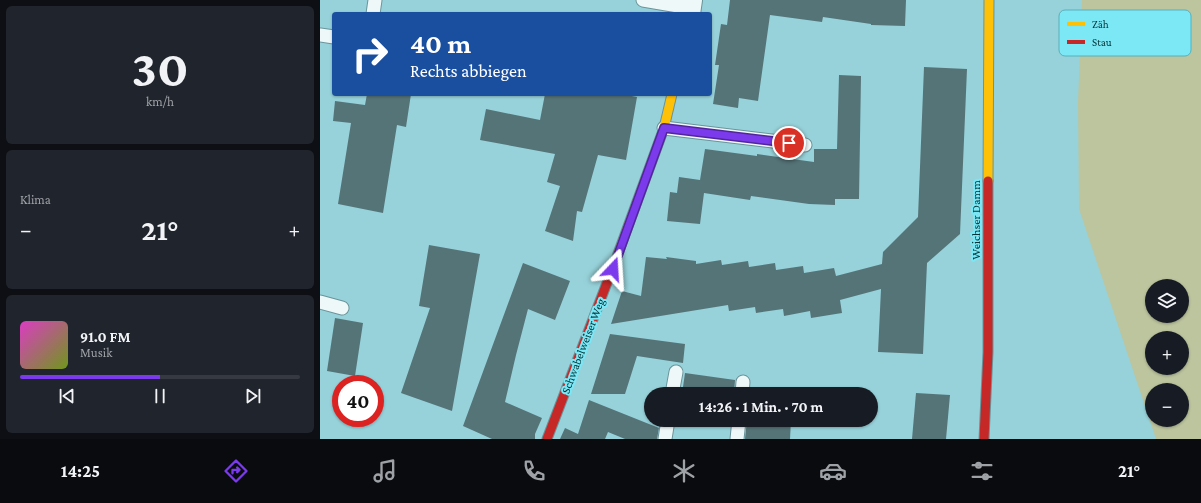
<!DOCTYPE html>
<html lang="de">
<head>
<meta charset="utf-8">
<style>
  :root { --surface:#171b24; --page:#20242c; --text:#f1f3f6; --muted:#9ea1a6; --line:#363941; --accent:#7c3aed }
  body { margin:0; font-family:"Crimson Pro",serif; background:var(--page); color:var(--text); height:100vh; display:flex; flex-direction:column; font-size:15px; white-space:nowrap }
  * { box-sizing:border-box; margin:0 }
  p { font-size:13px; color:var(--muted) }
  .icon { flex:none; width:22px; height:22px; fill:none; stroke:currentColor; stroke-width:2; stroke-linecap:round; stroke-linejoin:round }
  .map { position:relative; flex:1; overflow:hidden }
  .drawer { display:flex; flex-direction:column; gap:6px; padding:6px; background:#0d0f14; width:320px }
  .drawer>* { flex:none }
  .top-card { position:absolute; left:12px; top:12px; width:380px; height:84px; border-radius:4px; box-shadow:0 1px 3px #0004; background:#1a4fa0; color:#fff; overflow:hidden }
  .tools { position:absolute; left:825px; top:279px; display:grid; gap:8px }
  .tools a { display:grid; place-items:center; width:44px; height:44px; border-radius:50%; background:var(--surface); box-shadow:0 1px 3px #0004; font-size:20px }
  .speed { position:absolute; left:12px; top:375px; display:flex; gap:8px; font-size:20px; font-weight:700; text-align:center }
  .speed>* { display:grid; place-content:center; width:52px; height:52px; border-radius:50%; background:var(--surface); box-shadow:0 1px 3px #0004; line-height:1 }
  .speed .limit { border:6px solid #d22; background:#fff; color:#111 }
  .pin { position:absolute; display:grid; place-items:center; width:34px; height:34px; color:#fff; margin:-17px; border:2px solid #fff; border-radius:50%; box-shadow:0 1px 4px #0007 }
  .me { position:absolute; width:44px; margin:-22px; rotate:20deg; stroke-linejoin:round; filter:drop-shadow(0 0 3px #0008) }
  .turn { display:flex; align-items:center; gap:14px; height:84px; padding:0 12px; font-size:18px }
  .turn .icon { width:52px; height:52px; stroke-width:2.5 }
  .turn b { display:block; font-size:28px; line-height:34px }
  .big { font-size:30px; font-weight:700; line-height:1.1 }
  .drawer .tile { flex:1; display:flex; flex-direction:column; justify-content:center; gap:6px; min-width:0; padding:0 14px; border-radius:6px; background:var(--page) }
  .drawer .dial { align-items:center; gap:0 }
  .dial b { font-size:52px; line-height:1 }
  .song { display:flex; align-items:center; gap:12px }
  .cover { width:48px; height:48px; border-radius:6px; background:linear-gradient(135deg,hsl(310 70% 55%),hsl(80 70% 35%)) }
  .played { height:4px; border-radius:2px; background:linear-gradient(90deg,var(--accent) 50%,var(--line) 50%) }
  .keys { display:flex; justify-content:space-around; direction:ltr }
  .heat { display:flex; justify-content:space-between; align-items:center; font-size:22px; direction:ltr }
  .trip { position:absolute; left:324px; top:387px; width:234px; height:40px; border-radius:20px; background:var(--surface); box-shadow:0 1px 3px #0004; font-weight:700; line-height:40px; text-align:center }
  .menu { display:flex; height:64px; justify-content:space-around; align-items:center; background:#090b0e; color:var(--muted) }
  .menu .icon { width:28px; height:28px }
  .menu .current { color:var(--accent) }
  .menu b { font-size:18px; color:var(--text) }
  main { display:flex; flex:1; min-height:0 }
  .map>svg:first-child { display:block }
</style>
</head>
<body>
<main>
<section class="drawer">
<div class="tile dial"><b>30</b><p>km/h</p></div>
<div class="tile"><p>Klima</p>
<div class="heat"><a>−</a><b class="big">21°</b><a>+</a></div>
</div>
<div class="tile">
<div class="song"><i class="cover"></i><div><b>91.0 FM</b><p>Musik</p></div></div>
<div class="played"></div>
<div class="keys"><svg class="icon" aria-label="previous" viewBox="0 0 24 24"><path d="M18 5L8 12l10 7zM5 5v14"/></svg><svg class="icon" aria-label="pause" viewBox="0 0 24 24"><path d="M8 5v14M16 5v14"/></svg><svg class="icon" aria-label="next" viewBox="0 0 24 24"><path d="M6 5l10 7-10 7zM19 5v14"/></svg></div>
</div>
</section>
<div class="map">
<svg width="881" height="439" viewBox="0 0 881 439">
  <rect width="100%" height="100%" fill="#97d2da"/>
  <path fill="#bcc59e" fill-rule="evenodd" d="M762 0H881V439H836L759 209 758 102ZM832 286H862V316H832ZM832 338H862V368H832ZM832 390H862V420H832Z"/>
  <g fill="#557478">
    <path d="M410 0H586L585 26 551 25V24L503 17 502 22 450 15 438 101 419 98 418 108 393 104 399 65H395L401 24 407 25Z"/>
    <path d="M604 67 647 69 640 234 607 263 603 354 558 352 561 289 520 300 522 313 491 318 490 311 464 316 463 309 436 313 435 307 409 311 408 305 291 324 302 291 321 296 326 257 347 259 346 257 376 261V264L401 260 402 265 428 261 429 267 455 263 456 270 483 266 484 273 514 268 516 276 562 264 563 252 598 217Z"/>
    <path d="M519 75 541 76 539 199H515V205L489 204 431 196 430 200 384 193 380 224 347 221 350 192 357 193 359 177 380 180 385 149 437 156V154L494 162V149H517Z"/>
    <path d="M47 94H91L86 127 77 125 63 213 18 204 31 123 13 121 15 101 45 105Z"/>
    <path d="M225 94H301L317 97 306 160 278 155 262 212 257 211 253 241 225 231 240 186 227 182 235 154 160 140 166 109 220 120Z"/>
    <path d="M109 245 160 254 132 411 81 393 110 308 99 306Z"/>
    <path d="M203 263 250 281 235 320 208 309 196 355 185 402 222 418 215 434V439H172L143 426Z"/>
    <path d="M15 318 43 323 35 376 7 371Z"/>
    <path d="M290 334 365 344 363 363 317 356 305 394H271Z"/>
    <path d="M365 373 415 380 414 394H362Z"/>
    <path d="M430 389 474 392V394H430Z"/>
    <path d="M596 393 630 395 626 439H592Z"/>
    <path d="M269 400 339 428 337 439H305L288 432 285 439H240L245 428 258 434Z"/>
    <path d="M427 420H471L470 439H425Z"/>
  </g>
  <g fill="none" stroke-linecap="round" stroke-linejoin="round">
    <g stroke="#69949a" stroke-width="15">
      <g id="lane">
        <path d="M323 0 370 8"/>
        <path d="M53 14 55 0"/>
        <path d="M0 35 14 37"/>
        <path d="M344 128 485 145"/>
        <path d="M0 302 22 308"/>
        <path d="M352 394 356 372"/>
        <path d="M422 394 423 382"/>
        <path d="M345 439 348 420"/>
        <path d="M417 439 419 420"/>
      </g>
    </g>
    <g stroke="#69949a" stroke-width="24">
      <path id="street" d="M369 14 371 0"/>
    </g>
    <g stroke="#69949a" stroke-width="11">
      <g id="slow">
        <path d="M668 181 669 0"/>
        <path d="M295 262 344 128 352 94"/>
      </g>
    </g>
    <g stroke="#69949a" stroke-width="11">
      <g id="jam">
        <path d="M227 439 295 262"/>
        <path d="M664 439 668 352V181"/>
      </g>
    </g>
    <use href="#lane" stroke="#eff8f9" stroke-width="13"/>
    <use href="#street" stroke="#eff8f9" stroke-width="22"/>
    <use href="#slow" stroke="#ffc107" stroke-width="9"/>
    <use href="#jam" stroke="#c62828" stroke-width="9"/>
  </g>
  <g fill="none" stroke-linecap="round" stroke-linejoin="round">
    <g stroke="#51269a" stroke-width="10">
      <path id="route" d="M293 269 344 128 469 143"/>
    </g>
    <use href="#route" stroke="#7c3aed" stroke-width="7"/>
  </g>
  <g text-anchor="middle" stroke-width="4" stroke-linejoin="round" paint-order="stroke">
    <g font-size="12" fill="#003237" stroke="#7ce7f5">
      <text transform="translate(656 220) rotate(-90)" y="4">Weichser Damm</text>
      <text transform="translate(263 346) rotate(-69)" y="4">Schwabelweiser Weg</text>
    </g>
  </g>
  <rect x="739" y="10" width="132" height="46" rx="6" fill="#7ce7f5" stroke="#57b1bc" stroke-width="1"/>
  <rect x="747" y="22" width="18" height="4" fill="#ffc107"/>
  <rect x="747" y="40" width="18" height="4" fill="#c62828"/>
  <g font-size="11" fill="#003237">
    <text x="772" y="28">Zäh</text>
    <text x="772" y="46">Stau</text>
  </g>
</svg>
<div class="tools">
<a><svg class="icon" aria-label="layers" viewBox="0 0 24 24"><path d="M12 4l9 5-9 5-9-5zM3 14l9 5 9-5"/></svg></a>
<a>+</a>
<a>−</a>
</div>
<div class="speed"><div class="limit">40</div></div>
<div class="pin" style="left:469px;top:143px;background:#d93025"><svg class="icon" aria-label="arrive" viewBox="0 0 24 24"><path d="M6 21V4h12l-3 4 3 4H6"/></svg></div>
<svg class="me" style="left:293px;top:269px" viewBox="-20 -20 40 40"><path d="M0-17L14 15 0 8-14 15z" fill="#7c3aed" stroke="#fff" stroke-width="4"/></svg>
<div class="trip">14:26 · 1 Min. · 70 m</div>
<div class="top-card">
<div class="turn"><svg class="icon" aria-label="right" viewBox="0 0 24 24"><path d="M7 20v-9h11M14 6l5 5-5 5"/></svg><div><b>40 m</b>Rechts abbiegen</div></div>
</div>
</div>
</main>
<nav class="menu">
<b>14:25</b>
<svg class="icon current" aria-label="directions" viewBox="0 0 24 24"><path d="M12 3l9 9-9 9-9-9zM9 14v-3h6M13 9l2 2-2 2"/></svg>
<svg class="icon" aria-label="music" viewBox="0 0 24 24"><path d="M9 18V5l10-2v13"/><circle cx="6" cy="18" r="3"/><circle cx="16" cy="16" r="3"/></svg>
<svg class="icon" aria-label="phone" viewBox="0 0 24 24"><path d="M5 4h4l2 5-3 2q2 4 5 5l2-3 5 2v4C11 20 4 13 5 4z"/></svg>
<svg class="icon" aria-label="climate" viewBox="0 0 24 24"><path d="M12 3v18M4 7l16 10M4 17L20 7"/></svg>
<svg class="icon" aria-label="car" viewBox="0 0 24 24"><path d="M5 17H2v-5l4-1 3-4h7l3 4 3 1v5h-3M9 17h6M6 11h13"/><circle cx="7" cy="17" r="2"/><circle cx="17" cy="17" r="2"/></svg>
<svg class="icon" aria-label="filters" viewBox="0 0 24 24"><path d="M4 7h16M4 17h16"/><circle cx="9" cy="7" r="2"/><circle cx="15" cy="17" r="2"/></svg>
<b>21°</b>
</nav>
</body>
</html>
